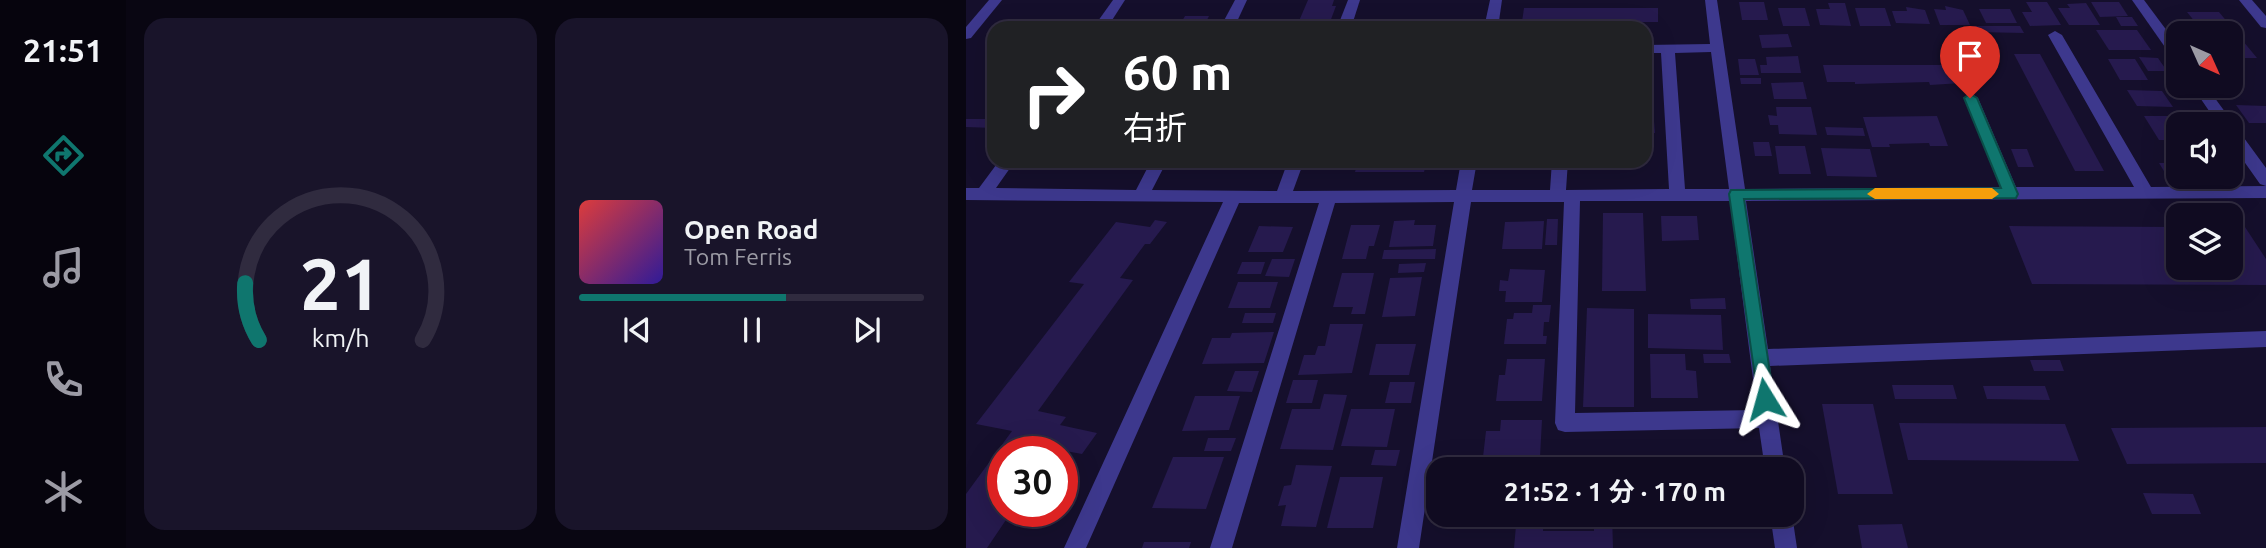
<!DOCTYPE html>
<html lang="ja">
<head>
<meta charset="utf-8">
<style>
  :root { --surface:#100b21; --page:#19142a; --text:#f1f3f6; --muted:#9c9ba5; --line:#302b3f; --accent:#0f766e }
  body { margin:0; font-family:Ubuntu,"Noto Sans JP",sans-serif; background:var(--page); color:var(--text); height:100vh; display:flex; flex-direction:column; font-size:26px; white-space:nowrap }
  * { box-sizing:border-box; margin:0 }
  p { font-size:23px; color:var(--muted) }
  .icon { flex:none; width:38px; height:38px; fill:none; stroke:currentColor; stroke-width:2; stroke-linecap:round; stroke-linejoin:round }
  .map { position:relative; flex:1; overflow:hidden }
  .details { display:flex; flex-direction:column; gap:18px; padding:18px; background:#090612; width:840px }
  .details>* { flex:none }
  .banner { position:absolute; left:21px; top:21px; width:665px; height:147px; border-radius:21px; box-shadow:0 7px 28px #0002,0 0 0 2px var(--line); background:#202124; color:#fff; overflow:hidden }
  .needle { width:46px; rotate:135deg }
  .buttons { position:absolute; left:1200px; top:21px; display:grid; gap:14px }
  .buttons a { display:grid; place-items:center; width:77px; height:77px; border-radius:14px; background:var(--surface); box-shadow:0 7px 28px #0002,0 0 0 2px var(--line); font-size:35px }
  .speed { position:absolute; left:21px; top:436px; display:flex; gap:14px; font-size:35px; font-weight:700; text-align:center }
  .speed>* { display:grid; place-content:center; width:91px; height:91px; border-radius:50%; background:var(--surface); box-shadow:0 7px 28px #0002,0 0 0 2px var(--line); line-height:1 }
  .speed .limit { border:10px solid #d22; background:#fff; color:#111 }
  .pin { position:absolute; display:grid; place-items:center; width:60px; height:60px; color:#fff; margin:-72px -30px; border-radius:50% 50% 50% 0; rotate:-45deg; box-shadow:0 0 7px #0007 }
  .pin .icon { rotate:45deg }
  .me { position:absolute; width:77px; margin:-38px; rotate:352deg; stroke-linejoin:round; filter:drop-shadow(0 0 5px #0008) }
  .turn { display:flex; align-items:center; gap:24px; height:147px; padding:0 21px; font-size:32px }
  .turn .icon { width:91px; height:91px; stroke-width:2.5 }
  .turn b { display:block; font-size:49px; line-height:60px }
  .details .card { flex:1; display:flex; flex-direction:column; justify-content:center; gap:10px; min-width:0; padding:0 24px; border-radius:21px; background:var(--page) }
  .details .dial { align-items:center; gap:0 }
  .dial svg { height:182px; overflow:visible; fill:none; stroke:var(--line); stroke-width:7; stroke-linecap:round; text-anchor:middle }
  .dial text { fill:var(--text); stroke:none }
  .song { display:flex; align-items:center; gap:21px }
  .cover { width:84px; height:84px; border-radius:10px; background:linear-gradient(135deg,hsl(0 70% 55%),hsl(250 70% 35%)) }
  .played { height:7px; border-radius:4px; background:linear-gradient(90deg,var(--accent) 60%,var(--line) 60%) }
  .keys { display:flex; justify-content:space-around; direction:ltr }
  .details .tiles { flex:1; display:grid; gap:18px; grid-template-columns:repeat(2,1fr) }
  .trip { position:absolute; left:460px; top:457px; width:378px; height:70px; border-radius:21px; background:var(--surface); box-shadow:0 7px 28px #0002,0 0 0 2px var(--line); font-weight:700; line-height:70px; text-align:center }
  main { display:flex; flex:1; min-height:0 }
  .dock { display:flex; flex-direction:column; width:126px; justify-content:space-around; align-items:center; background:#06040d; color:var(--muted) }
  .dock .icon { width:49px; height:49px }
  .dock .active { color:var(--accent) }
  .dock b { font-size:32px; color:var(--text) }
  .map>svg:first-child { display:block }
</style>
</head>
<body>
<main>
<nav class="dock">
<b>21:51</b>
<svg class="icon active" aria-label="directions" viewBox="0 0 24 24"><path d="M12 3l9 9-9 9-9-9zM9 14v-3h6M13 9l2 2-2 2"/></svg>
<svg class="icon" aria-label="music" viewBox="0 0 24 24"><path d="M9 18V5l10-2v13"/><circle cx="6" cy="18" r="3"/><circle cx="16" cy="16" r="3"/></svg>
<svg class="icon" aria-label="phone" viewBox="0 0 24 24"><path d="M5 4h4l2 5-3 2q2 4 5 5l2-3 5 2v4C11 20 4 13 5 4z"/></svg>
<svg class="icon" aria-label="climate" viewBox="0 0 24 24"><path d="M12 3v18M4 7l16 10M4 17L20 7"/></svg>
</nav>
<section class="details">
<div class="tiles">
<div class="card dial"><svg viewBox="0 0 100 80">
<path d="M14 69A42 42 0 1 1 86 69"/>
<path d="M14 69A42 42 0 0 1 8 44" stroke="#0f766e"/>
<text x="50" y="56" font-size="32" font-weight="700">21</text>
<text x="50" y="72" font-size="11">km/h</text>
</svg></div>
<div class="card">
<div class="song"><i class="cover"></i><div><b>Open Road</b><p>Tom Ferris</p></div></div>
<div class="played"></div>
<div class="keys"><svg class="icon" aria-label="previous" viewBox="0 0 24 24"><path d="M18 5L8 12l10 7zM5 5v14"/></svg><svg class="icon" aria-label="pause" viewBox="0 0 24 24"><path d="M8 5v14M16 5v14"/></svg><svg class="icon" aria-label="next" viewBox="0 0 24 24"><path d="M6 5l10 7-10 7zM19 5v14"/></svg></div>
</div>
</div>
</section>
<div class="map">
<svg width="1300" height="548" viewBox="0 0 1300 548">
  <rect width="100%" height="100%" fill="#150f2c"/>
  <g fill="#261a4e">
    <path d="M342 0H368L366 6H370L364 22H359L356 28H330Z"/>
    <path d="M773 2H798L802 20H776Z"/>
    <path d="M1060 2H1081L1095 25 1064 26 1056 12H1066Z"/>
    <path d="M1125 2H1153L1162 16 1134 17Z"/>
    <path d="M862 3H879L885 26 854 25 850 9H864Z"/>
    <path d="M1120 3 1134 25H1103L1092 8H1104L1101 4Z"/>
    <path d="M979 6 997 10 1004 25H974L968 9 980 10Z"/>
    <path d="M940 7 959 10 964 24 930 23 926 11H941Z"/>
    <path d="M558 8H692V22H556Z"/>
    <path d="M812 8H839L844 26H817Z"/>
    <path d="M889 8H919L925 26H894Z"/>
    <path d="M1013 9H1044L1051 23H1020Z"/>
    <path d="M1221 12H1253L1291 58H1265V33H1238Z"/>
    <path d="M219 16H243L237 28H212Z"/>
    <path d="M1150 17H1166L1172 26H1155Z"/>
    <path d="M91 22H116L112 28H86Z"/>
    <path d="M1007 26H1054L1058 33 1010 32Z"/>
    <path d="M1130 30H1171L1185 50H1143Z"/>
    <path d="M822 34 826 47 796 48 793 35Z"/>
    <path d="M1048 54H1074L1138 171H1109Z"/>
    <path d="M832 56 835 73H795L794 65H801L800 57Z"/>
    <path d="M1173 57 1192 58 1201 71H1182Z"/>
    <path d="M772 59H789L793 75H774Z"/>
    <path d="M1142 59H1169L1182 80H1154Z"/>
    <path d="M857 65H1004L1012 82 964 85 963 82 889 84V82H861Z"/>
    <path d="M774 78H795V84H775Z"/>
    <path d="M837 82 841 99H808L805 83Z"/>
    <path d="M1161 90 1196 91 1207 107 1171 106Z"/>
    <path d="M679 96H681L682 121H688L689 133H683L684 148H679Z"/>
    <path d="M1270 105 1300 106V123H1283Z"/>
    <path d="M810 107H845L851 135 813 134 812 125H804L802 115 811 116Z"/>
    <path d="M971 116 982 146H964L963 143 923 144 924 147H906L897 117Z"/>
    <path d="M1178 116H1216L1221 124H1213V140H1193Z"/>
    <path d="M0 119H28V128L0 127Z"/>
    <path d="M859 127 897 128 899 136 861 135Z"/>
    <path d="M787 142H803L806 156H789Z"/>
    <path d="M809 146H839L845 174H813Z"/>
    <path d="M855 148 904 149 911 177 861 176Z"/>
    <path d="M1045 149H1061L1068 167H1052Z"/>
    <path d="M392 161H461L458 172H389Z"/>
    <path d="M1193 163H1202L1209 176H1201Z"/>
    <path d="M637 213H677L680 291H636Z"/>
    <path d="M695 216H731L733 240 696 241Z"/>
    <path d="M581 219H592L591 245H579Z"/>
    <path d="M189 220 201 222 184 244H179L154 278 167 280 72 411 100 417 94 425 131 433 116 454 89 449 87 452H37V511H46L21 548H0V494L46 431 10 424 118 284 103 282 150 222 184 227Z"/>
    <path d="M449 220 448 225H470L467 246 423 247 428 221Z"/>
    <path d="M578 221 576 249H536L539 222Z"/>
    <path d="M385 225H414L408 246H403L400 259H376Z"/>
    <path d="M293 226 327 227 317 252H282Z"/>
    <path d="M1043 226 1213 227V268H1265V227H1279L1300 259V285L1066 284Z"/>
    <path d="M470 249 469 259H416L418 250Z"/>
    <path d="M306 259H329L323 277 299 276Z"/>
    <path d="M276 262H299L295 274H271Z"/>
    <path d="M460 263 458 272 432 273 433 264Z"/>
    <path d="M544 269 579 270 576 302H539L540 291H533L534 280 542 281Z"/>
    <path d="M376 273H408L399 314H385L387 307H367Z"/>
    <path d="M456 277 449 316 416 317 424 278Z"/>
    <path d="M272 282H312L304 308H262Z"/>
    <path d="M759 298 760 309H725L724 299Z"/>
    <path d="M567 305H585L583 322H578L577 336H581L580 344H538L541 319H547L548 313H566Z"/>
    <path d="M621 308 668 309V407H617Z"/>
    <path d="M279 313H310L307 323H276Z"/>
    <path d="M682 314 755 315 757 350 682 348Z"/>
    <path d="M364 324H397L386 373 332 375 338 355H349L352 346H359Z"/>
    <path d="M308 332 298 363 236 364 246 338H264L266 333Z"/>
    <path d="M410 344H450L443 375H403Z"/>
    <path d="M684 354H719L720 370 730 371 732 398H685Z"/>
    <path d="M737 354H763L765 363H738Z"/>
    <path d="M541 359H579L576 401H530L533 375H539Z"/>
    <path d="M1064 360H1094L1098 371H1068Z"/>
    <path d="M269 371H293L286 392 261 391Z"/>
    <path d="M327 380H352L346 403H320Z"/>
    <path d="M424 382H449L445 403H419Z"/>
    <path d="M926 385H987L991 399H929Z"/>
    <path d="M1017 386H1079L1084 400 1021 399Z"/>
    <path d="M358 394 381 395 367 450 314 449 326 409H354Z"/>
    <path d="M229 396H274L263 430 216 431Z"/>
    <path d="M856 404H907L927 494H872Z"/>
    <path d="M385 409H429L421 447 375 446Z"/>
    <path d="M535 420H576L574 457H517L520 431H534Z"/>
    <path d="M933 423 1099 424 1113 461 942 460Z"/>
    <path d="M1300 427V463L1161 464 1145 428Z"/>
    <path d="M242 438H270L265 451H238Z"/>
    <path d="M409 450H434L430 466 405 465Z"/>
    <path d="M207 457H258L240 509 186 508Z"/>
    <path d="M330 465 366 466 350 527 315 526 320 505 312 506 318 486 325 485Z"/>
    <path d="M374 477H417L407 528H361Z"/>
    <path d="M1177 493 1227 494 1235 514H1186Z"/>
    <path d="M551 514H578L577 531H628V514H646L647 548H548Z"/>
    <path d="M936 524 942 548H896L892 525Z"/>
    <path d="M178 542H225L223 548H176Z"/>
  </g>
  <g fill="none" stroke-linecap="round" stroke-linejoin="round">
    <g fill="#3d388d" fill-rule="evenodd">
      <path d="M23 0H36L5 38 0 39V27Z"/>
      <path d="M147 0H159L141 28H127Z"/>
      <path d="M269 0H281L268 28H254Z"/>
      <path d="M382 0H394L385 28H371Z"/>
      <path d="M524 0H536L532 28H518Z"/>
      <path d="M739 0H751L779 189 1034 187 998 98 1005 93 1012 98 1050 187H1168L1082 35 1089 31 1096 35 1185 187 1300 186V198L780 201 802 349 1300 331V347L804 366 819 469H799L793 428 599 432 592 430 589 423 598 202H505L453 548H431L488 202 369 203 266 548H244L353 203H273L120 548H98L257 202 0 200V188H13L33 161H49L30 188 170 190 185 161H201L186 190 311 191 322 161H338L327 191 490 190 495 161H511L506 190H584L586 161H602L600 190 703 189 695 53H679V45L744 44ZM745 52 763 189H719L709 53ZM614 201H764L791 410 609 413Z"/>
      <path d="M1166 0H1178L1213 47V61L1208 60Z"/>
      <path d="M1273 0H1286L1300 16V28L1295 27Z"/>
      <path d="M1226 86H1240L1265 120 1266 126 1270 127 1300 168V186L1294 184 1265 143V124H1252Z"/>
      <path d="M804 514H826L831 548H809Z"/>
    </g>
  </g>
  <path fill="#0f766e" stroke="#0a4d48" stroke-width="2" d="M1004 94 1011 98 1052 194 1050 198 778 199 808 399 805 405 799 407 793 405 763 194 765 190 1035 188 998 98Z"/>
  <path fill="#f59e0b" d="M909 188H1026L1033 194 1026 199H909L901 194Z"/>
</svg>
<div class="buttons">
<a><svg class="needle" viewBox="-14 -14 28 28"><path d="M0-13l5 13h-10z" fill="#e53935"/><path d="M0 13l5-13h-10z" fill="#9c9ba5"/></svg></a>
<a><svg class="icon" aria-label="sound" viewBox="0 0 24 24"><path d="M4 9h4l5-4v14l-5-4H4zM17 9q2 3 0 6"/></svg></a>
<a><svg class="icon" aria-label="layers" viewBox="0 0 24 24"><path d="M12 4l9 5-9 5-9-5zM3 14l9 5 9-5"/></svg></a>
</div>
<div class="speed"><div class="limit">30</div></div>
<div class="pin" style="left:1004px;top:98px;background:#d93025"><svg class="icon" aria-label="arrive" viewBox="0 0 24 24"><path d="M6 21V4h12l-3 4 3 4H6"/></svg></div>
<svg class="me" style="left:799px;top:399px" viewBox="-20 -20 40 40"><path d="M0-17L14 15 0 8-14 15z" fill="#0f766e" stroke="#fff" stroke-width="4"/></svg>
<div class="trip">21:52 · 1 分 · 170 m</div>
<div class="banner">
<div class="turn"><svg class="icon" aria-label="right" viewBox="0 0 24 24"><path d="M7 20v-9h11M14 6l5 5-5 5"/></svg><div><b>60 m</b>右折</div></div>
</div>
</div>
</main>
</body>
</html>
